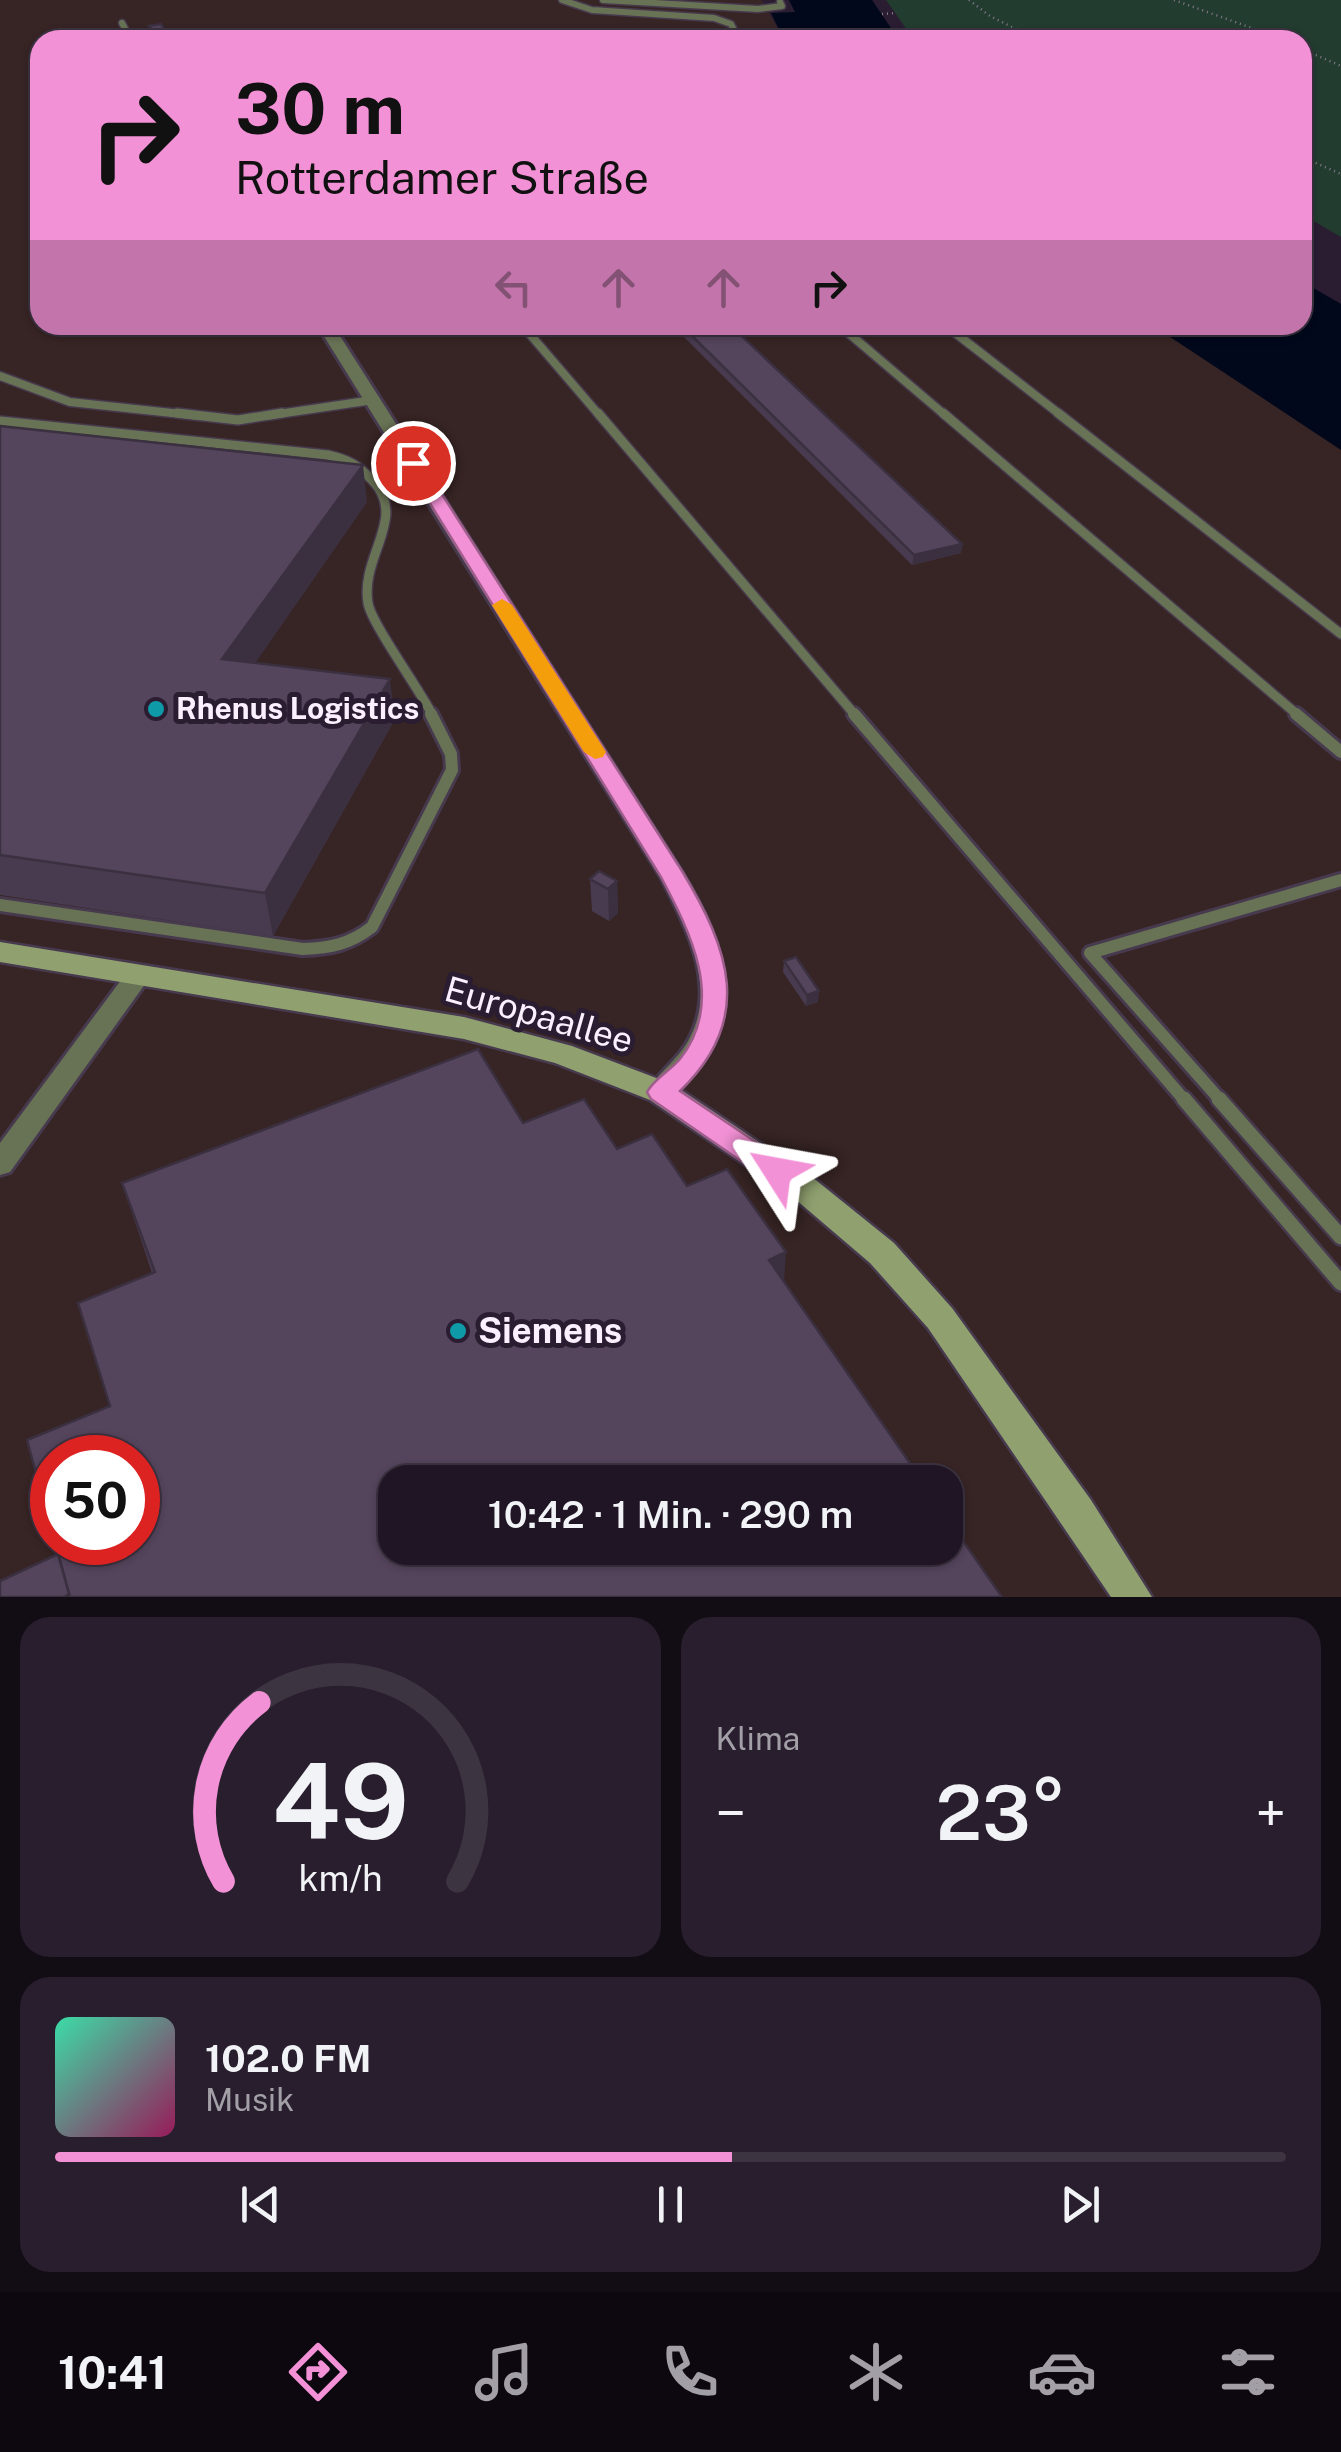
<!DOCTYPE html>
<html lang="de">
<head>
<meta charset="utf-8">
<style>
  :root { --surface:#201525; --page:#281e2d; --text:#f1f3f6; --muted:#a29fa7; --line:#3d3442; --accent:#f391d6 }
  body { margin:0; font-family:"Public Sans",sans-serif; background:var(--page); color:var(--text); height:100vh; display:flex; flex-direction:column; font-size:38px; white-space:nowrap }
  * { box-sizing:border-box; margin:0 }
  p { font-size:32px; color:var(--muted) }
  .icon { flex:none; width:55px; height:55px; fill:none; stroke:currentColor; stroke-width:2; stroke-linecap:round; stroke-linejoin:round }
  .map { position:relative; height:1597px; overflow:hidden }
  .sheet { display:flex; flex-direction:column; gap:20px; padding:20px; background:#120c14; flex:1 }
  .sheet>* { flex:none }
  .guide { position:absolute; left:30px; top:30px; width:1282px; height:305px; border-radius:30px; box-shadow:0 2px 8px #0004,0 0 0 2px var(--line); background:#f391d6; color:#111; overflow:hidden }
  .speed { position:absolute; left:30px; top:1435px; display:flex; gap:20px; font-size:50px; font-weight:700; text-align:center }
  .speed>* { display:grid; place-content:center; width:130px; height:130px; border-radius:50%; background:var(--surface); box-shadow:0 2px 8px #0004,0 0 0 2px var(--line); line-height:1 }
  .speed .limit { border:15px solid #d22; background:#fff; color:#111 }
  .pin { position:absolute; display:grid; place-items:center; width:85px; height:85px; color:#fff; margin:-42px; border:5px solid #fff; border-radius:50%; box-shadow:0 2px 10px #0007 }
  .me { position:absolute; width:110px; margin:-55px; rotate:304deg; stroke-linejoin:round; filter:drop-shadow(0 0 8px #0008) }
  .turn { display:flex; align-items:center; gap:35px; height:210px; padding:0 40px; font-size:45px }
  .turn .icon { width:130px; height:130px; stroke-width:2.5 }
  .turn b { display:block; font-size:70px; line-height:85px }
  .lanes { display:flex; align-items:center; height:95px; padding:0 40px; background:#0003; justify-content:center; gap:50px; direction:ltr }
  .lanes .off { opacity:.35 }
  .big { font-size:75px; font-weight:600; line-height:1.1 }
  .sheet .widget { flex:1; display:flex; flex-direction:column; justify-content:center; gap:15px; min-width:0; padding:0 35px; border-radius:30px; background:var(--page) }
  .sheet .dial { align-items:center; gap:0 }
  .dial svg { height:260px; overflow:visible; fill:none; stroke:var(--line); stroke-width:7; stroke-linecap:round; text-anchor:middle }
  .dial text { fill:var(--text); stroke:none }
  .song { display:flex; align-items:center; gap:30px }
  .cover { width:120px; height:120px; border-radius:15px; background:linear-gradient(135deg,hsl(160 70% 55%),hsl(330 70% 35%)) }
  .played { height:10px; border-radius:5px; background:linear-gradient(90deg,var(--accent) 55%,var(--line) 55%) }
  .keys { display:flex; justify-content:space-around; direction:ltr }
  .heat { display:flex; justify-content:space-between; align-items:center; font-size:55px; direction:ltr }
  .sheet .tiles { flex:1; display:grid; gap:20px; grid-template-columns:1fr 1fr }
  .widget:last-child { grid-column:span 2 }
  .trip { position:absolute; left:378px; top:1465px; width:585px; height:100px; border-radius:30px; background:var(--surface); box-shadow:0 2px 8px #0004,0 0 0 2px var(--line); font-weight:600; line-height:100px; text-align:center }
  .tab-bar { display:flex; height:160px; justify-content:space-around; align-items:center; background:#0d080f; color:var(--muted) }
  .tab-bar .icon { width:70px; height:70px }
  .tab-bar .on { color:var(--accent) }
  .tab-bar b { font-size:45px; color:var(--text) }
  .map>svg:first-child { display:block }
</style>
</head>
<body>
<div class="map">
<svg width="1341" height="1597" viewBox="0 0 1341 1597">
  <rect width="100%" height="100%" fill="#2a1c31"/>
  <path fill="#372424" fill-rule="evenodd" d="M0 0H762L784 40H40V325H1154L1341 449V1597H0ZM52 1458H138V1542H52ZM395 1482H945V1548H395Z"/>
  <path fill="#223c2f" d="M886 0H1341V237L1303 215 1302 40H914Z"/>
  <g fill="#01081b">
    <path d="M789 0H872L899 40H784L771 13 795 12Z"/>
    <path d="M1303 282 1341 304V450L1152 325H1302Z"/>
  </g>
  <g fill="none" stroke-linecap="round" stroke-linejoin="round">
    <g stroke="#473a4e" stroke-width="9">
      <g id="lane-far4">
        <path d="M562 0 592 10 714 18 731 24 739 40"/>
        <path d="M603 0 758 9 782 6 780 2"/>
        <path d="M122 23 131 40"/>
      </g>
    </g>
    <g stroke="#473a4e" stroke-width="11">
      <g id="lane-far3">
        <path d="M522 325 600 416"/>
        <path d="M839 325 946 416"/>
        <path d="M945 325 1062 416"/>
        <path d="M0 376 70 402 200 416"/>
        <path d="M265 416 373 400"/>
      </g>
    </g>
    <g stroke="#473a4e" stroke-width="12">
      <g id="lane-far2">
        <path d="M177 413 238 420 282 413"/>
        <path d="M598 413 856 716"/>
        <path d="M943 413 1299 716"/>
        <path d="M1058 413 1341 634"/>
        <path d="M0 421 328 455C349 460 358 465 373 481 408 518 360 556 368 603 371 623 420 690 433 716"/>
      </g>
    </g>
    <g stroke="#473a4e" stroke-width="18">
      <g id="lane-far1">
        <path d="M854 714 1186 1102"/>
        <path d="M1296 714 1341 752"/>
        <path d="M0 905 303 949C331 948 350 944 372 927L452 770 451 754 431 714"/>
        <path d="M1222 1102 1090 953 1341 880"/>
      </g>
    </g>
    <g stroke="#473a4e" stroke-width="20">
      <g id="lane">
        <path d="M1184 1099 1341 1283"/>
        <path d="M1219 1099 1341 1237"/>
      </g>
    </g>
    <g stroke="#473a4e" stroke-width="6">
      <g id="street">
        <path d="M317 325H333L681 871C723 941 751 1012 689 1079 677 1092 670 1105 651 1099L647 1092C659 1071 681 1058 691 1035 717 982 685 925 661 877Z"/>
        <path d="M139 965 148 968 152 974 148 980 10 1172 0 1175V1143L130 968Z"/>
      </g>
    </g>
    <g stroke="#473a4e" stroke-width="5">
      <path id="secondary" d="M0 942 464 1017 572 1046 672 1084 817 1181 894 1243 952 1308 1091 1500 1152 1597H1111L928 1328 870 1263 795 1199 650 1100 555 1063 464 1039 0 962Z"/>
    </g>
    <g stroke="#867a8d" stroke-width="2.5" stroke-dasharray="1 4" stroke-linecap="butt">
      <path d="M969 0 990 16 1038 40"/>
      <path d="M1174 0 1285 40"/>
      <path d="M882 14 896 13"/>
      <path d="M1302 49 1341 66"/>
      <path d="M1302 157 1341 174"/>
    </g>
    <use href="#lane-far4" stroke="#687254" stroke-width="6"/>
    <use href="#lane-far3" stroke="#687254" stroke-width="8"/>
    <use href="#lane-far2" stroke="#687254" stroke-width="9"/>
    <use href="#lane-far1" stroke="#687254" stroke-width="12"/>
    <use href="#lane" stroke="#687254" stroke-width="15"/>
    <use href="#street" fill="#687254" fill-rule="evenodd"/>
    <use href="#secondary" fill="#90a06f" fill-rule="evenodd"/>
  </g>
  <g fill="#483a4f">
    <path d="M672 325H730L962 544 961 553 912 565Z"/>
    <path d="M0 426 367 502 255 663 395 719 273 936 0 895Z"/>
    <path d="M590 879 617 881 618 913 609 921 592 911Z"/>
    <path d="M784 961 818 1002 806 1006 783 972Z"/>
    <path d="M523 1123 617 1149 687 1186 784 1282 58 1554 110 1406 152 1273 122 1183Z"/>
  </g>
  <g fill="#3b3040">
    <path d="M166 32 167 38 155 40 154 33Z"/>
    <path d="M363 465 367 502 230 699 222 659Z"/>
    <path d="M962 544 961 553 912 565 914 555Z"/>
    <path d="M390 679 395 719 273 936 265 893Z"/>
    <path d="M617 881 618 913 609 921 608 889Z"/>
    <path d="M819 991 818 1002 806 1006 807 995Z"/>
    <path d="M786 1252 783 1296 769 1260Z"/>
  </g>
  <g fill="#54445c" stroke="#3b3040" stroke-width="2.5">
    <path d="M161 24 166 32 154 33 149 26Z"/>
    <path d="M681 325H730L962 544 914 555Z"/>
    <path d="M0 426 363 465 222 659 390 679 265 893 0 855Z"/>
    <path d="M599 871 617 881 608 889 590 879Z"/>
    <path d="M796 957 819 991 807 995 784 961Z"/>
    <path d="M478 1049 523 1123 584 1099 617 1149 652 1134 687 1186 727 1169 786 1252 769 1260 923 1482H395V1548H945V1515L1002 1597H70L55 1542H138V1458H52V1532L27 1440 110 1406 78 1303 155 1272 122 1183Z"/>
    <path d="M58 1554 69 1594 64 1597H0V1581Z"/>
  </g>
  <path fill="#f391d6" stroke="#9e5e8b" stroke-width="2.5" d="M413 458 422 463 682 871C729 949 755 1019 680 1091L787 1163 791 1171 787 1179 777 1182 767 1179 651 1099 647 1092C655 1078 670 1071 680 1059 726 1001 690 932 661 877L405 463Z"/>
  <path fill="#f59e0b" d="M502 599 512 605 606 752 603 757 595 759 584 752 492 605Z"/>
  <g fill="#0f9aa8" stroke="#2a1c31" stroke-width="4">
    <circle cx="156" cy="709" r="10"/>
    <circle cx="458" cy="1331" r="10"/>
  </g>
  <g text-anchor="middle" stroke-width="10" stroke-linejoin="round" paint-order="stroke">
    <g font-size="30" font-weight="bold" fill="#faf0ff" stroke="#2a1c31" text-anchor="start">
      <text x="176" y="719">Rhenus Logistics</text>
    </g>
    <g font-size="35" fill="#faf0ff" stroke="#2a1c31">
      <text transform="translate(539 1015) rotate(16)" y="12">Europaallee</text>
    </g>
    <g font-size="35" font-weight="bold" fill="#faf0ff" stroke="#2a1c31" text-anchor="start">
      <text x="478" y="1343">Siemens</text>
    </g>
  </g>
</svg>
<div class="speed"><div class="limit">50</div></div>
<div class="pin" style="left:413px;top:463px;background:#d93025"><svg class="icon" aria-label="arrive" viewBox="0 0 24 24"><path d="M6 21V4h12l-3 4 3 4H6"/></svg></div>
<svg class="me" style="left:777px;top:1171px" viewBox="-20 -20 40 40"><path d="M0-17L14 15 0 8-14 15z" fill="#f391d6" stroke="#fff" stroke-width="4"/></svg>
<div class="trip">10:42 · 1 Min. · 290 m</div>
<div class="guide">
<div class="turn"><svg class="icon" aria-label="right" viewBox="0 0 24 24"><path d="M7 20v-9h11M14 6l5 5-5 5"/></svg><div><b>30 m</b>Rotterdamer Straße</div></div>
<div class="lanes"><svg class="icon off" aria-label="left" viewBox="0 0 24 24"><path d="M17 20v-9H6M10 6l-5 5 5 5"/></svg><svg class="icon off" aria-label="ahead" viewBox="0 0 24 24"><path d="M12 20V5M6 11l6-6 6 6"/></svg><svg class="icon off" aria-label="ahead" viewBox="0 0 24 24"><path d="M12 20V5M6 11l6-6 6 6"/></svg><svg class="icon" aria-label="right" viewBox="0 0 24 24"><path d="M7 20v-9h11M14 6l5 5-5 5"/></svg></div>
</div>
</div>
<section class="sheet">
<div class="tiles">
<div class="widget dial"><svg viewBox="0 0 100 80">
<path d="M14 69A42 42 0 1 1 86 69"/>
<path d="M14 69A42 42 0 0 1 25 14" stroke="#f391d6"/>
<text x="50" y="56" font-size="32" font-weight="700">49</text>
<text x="50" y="72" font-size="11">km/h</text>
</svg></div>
<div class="widget"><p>Klima</p>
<div class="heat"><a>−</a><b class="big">23°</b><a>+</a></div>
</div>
<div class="widget">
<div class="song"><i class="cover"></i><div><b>102.0 FM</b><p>Musik</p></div></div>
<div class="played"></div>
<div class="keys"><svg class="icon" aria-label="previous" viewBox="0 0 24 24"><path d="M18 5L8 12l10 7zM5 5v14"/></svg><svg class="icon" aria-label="pause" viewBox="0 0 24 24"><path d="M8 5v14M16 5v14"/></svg><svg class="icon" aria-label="next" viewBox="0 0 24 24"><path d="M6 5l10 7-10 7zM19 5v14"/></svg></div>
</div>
</div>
</section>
<nav class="tab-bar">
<b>10:41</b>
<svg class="icon on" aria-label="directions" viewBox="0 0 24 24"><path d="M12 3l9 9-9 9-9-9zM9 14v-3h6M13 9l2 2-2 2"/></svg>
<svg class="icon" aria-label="music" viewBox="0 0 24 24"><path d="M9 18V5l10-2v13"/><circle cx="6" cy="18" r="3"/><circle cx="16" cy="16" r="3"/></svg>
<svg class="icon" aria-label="phone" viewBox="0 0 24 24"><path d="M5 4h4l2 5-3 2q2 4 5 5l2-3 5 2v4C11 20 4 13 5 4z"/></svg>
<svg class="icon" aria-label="climate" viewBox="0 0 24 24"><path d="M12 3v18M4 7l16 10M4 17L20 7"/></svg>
<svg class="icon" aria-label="car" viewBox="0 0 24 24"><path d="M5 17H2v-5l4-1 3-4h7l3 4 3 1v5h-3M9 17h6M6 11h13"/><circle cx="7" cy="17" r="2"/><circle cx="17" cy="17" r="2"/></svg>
<svg class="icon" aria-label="filters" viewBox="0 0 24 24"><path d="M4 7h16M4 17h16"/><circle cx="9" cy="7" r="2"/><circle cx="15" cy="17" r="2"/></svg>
</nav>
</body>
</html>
